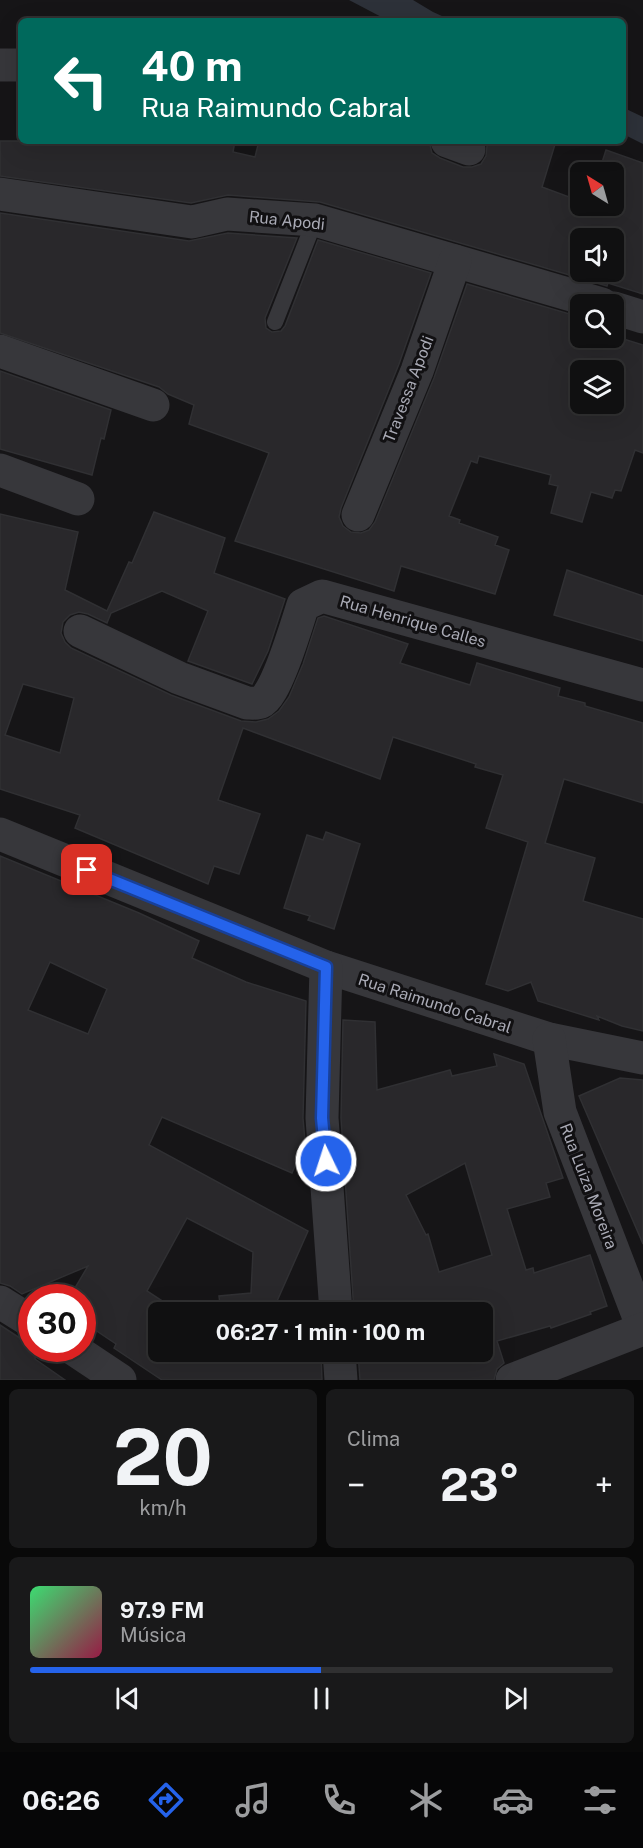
<!DOCTYPE html>
<html lang="pt">
<head>
<meta charset="utf-8">
<style>
  :root { --surface:#101011; --page:#19191a; --text:#f1f3f6; --muted:#9c9d9f; --line:#303031; --accent:#2563eb }
  body { margin:0; font-family:"Public Sans",sans-serif; background:var(--page); color:var(--text); height:100vh; display:flex; flex-direction:column; font-size:22px; white-space:nowrap }
  * { box-sizing:border-box; margin:0 }
  p { font-size:20px; color:var(--muted) }
  .icon { flex:none; width:33px; height:33px; fill:none; stroke:currentColor; stroke-width:2; stroke-linecap:round; stroke-linejoin:round }
  .map { position:relative; height:1380px; overflow:hidden }
  .drawer { display:flex; flex-direction:column; gap:9px; padding:9px; background:#090909; flex:1 }
  .drawer>* { flex:none }
  .guide { position:absolute; left:18px; top:18px; width:608px; height:126px; border-radius:9px; box-shadow:0 6px 24px #0002,0 0 0 2px var(--line); background:#00695c; color:#fff; overflow:hidden }
  .needle { width:39px; rotate:323deg }
  .tools { position:absolute; left:570px; top:162px; display:grid; gap:12px }
  .tools a { display:grid; place-items:center; width:54px; height:54px; border-radius:9px; background:var(--surface); box-shadow:0 6px 24px #0002,0 0 0 2px var(--line); font-size:30px }
  .speed { position:absolute; left:18px; top:1284px; display:flex; gap:12px; font-size:30px; font-weight:700; text-align:center }
  .speed>* { display:grid; place-content:center; width:78px; height:78px; border-radius:50%; background:var(--surface); box-shadow:0 6px 24px #0002,0 0 0 2px var(--line); line-height:1 }
  .speed .limit { border:9px solid #d22; background:#fff; color:#111 }
  .pin { position:absolute; display:grid; place-items:center; width:51px; height:51px; color:#fff; margin:-26px; border-radius:12px; box-shadow:0 3px 9px #0006 }
  .me { position:absolute; width:66px; margin:-33px; rotate:356deg; stroke-linejoin:round; filter:drop-shadow(0 0 4px #0008) }
  .turn { display:flex; align-items:center; gap:21px; height:126px; padding:0 24px; font-size:27px }
  .turn .icon { width:78px; height:78px; stroke-width:2.5 }
  .turn b { display:block; font-size:42px; line-height:51px }
  .big { font-size:45px; font-weight:700; line-height:1.1 }
  .drawer .widget { flex:1; display:flex; flex-direction:column; justify-content:center; gap:9px; min-width:0; padding:0 21px; border-radius:9px; background:var(--page) }
  .drawer .dial { align-items:center; gap:0 }
  .dial b { font-size:78px; line-height:1 }
  .song { display:flex; align-items:center; gap:18px }
  .cover { width:72px; height:72px; border-radius:9px; background:linear-gradient(135deg,hsl(140 70% 55%),hsl(340 70% 35%)) }
  .played { height:6px; border-radius:3px; background:linear-gradient(90deg,var(--accent) 50%,var(--line) 50%) }
  .keys { display:flex; justify-content:space-around; direction:ltr }
  .heat { display:flex; justify-content:space-between; align-items:center; font-size:33px; direction:ltr }
  .drawer .tiles { flex:1; display:grid; gap:9px; grid-template-columns:1fr 1fr }
  .widget:last-child { grid-column:span 2 }
  .trip { position:absolute; left:148px; top:1302px; width:345px; height:60px; border-radius:9px; background:var(--surface); box-shadow:0 6px 24px #0002,0 0 0 2px var(--line); font-weight:700; line-height:60px; text-align:center }
  .tab-bar { display:flex; height:96px; justify-content:space-around; align-items:center; background:#060607; color:var(--muted) }
  .tab-bar .icon { width:42px; height:42px }
  .tab-bar .current { color:var(--accent) }
  .tab-bar b { font-size:27px; color:var(--text) }
  .map>svg:first-child { display:block }
</style>
</head>
<body>
<div class="map">
<svg width="643" height="1380" viewBox="0 0 643 1380">
  <rect width="100%" height="100%" fill="#161517"/>
  <g fill="#2d3139">
    <path d="M349 0H413L433 12 453 21H389Z"/>
    <path d="M622 107 643 117V144L623 134Z"/>
  </g>
  <g fill="#29282b" stroke="#303033" stroke-width="1.5" fill-rule="evenodd">
    <path d="M0 141H235L233 152 255 157 259 141H429L432 153 440 158 463 167H472L481 164 486 156 487 146 485 141H556L542 187 580 201V206H614V172H599L606 150 643 163V294L608 283 607 286 320 202 228 195 191 203 0 176ZM580 238H614V272H580Z"/>
    <path d="M0 213 189 241 228 233 297 238 265 318 266 328 272 332 281 331 285 326 318 240 431 273 399 364 341 508 339 517 343 526 351 532 361 533 369 530 375 522 434 378 467 284 580 317V338L614 336 643 345V453L635 450 621 491 615 490 612 498 591 492 582 522 551 513 558 486 549 484 551 475 479 456 477 463 471 461 449 516 460 520 459 523 498 537 495 545 509 550 495 594 401 566 394 591 235 541 269 453 189 424 194 405 168 394 159 387 0 333ZM580 370H614V404H580Z"/>
    <path d="M0 371 111 410 104 439 101 438 92 475 0 449Z"/>
    <path d="M154 512 225 538 214 573 285 599 268 651 252 684 188 661 208 611 162 591 111 613 107 623 88 614 79 612 70 615 63 622 61 633 65 642 71 648 171 695 241 721 256 722 268 719 279 711 289 697 303 664 318 618 324 616 408 644 400 663 470 685 477 663 560 688 558 696 585 703V706L643 723V803L564 779 545 843 595 858 583 901 643 919V1031L622 1026 597 1016 599 1020 538 1001 531 982 508 991 486 984 528 842 486 828 503 775 475 767 476 764 393 737 380 779 243 728 218 800 260 814 239 874 214 866 208 884 75 828 80 815 0 789V514L78 532 65 590 107 611 129 562 132 563ZM23 684 74 698 60 753 5 735Z"/>
    <path d="M567 570 643 596V641L554 615Z"/>
    <path d="M326 832 360 844 334 929 308 920 310 916 284 908 307 835 323 840Z"/>
    <path d="M0 856 139 913 199 941 192 958 246 982 306 1001 303 1118 305 1142 292 1173 162 1117 149 1145 308 1231 274 1308 282 1312H221L219 1296 251 1293 253 1252 187 1218 147 1291 179 1312H159V1352H321L322 1380H162L114 1348 116 1344 82 1321V1298H69L88 1266 22 1294 10 1286 0 1283ZM50 962 107 989 88 1034 28 1010Z"/>
    <path d="M343 1020 375 1022 377 1090 450 1070 452 1076 497 1066 494 1054 524 1064 563 1178 546 1183 550 1197 507 1209 526 1270 533 1268 534 1273 590 1255 607 1306 590 1312 591 1314 551 1328 550 1326 497 1341 504 1363 497 1369 494 1380H360L358 1352H483V1312H354L341 1118ZM465 1163 492 1255 439 1272 428 1234 426 1235 406 1195Z"/>
    <path d="M620 1078 643 1080V1244L579 1096Z"/>
    <path d="M0 1325 32 1346V1348L36 1349 35 1359 65 1380H0Z"/>
  </g>
  <g fill="none" stroke-linecap="round" stroke-linejoin="round">
    <path stroke="#37373b" stroke-width="16" d="M275 322 315 220"/>
    <g stroke="#37373b" stroke-width="33">
      <path d="M0 65H21"/>
      <path d="M447 141 469 149"/>
      <path d="M0 194 192 222 227 214 315 220 602 304"/>
      <path d="M614 308 643 317"/>
      <path d="M0 351 153 405"/>
      <path d="M0 470 78 499"/>
      <path d="M358 515 417 371 455 261"/>
      <path d="M80 631 179 678 247 703C251 703 257 704 261 702 276 696 297 623 303 605L322 596 643 685"/>
      <path d="M0 834 326 967 549 1039 643 1058"/>
      <path d="M326 967 322 1118 336 1312"/>
      <path d="M549 1039 560 1112 643 1328"/>
      <path d="M0 1302 32 1322"/>
      <path d="M72 1348 120 1380"/>
      <path d="M339 1352 341 1380"/>
      <path d="M512 1380 643 1329"/>
    </g>
  </g>
  <g fill="none" stroke-linecap="round" stroke-linejoin="round">
    <g stroke="#184099" stroke-width="15">
      <path id="route" d="M87 870 326 967 322 1118 326 1161"/>
    </g>
    <use href="#route" stroke="#2563eb" stroke-width="10"/>
  </g>
  <g text-anchor="middle" stroke-width="6" stroke-linejoin="round" paint-order="stroke">
    <g font-size="16" fill="#a9aab5" stroke="#111012">
      <text transform="translate(287 220) rotate(6)" y="6">Rua Apodi</text>
      <text transform="translate(408 389) rotate(-69)" y="6">Travessa Apodi</text>
      <text transform="translate(413 621) rotate(16)" y="6">Rua Henrique Calles</text>
      <text transform="translate(435 1003) rotate(18)" y="6">Rua Raimundo Cabral</text>
      <text transform="translate(589 1186) rotate(69)" y="6">Rua Luiza Moreira</text>
    </g>
  </g>
</svg>
<div class="tools">
<a><svg class="needle" viewBox="-14 -14 28 28"><path d="M0-13l5 13h-10z" fill="#e53935"/><path d="M0 13l5-13h-10z" fill="#9c9d9f"/></svg></a>
<a><svg class="icon" aria-label="sound" viewBox="0 0 24 24"><path d="M4 9h4l5-4v14l-5-4H4zM17 9q2 3 0 6"/></svg></a>
<a><svg class="icon" aria-label="search" viewBox="0 0 24 24"><circle cx="10" cy="10" r="6"/><path d="M15 15l6 6"/></svg></a>
<a><svg class="icon" aria-label="layers" viewBox="0 0 24 24"><path d="M12 4l9 5-9 5-9-5zM3 14l9 5 9-5"/></svg></a>
</div>
<div class="speed"><div class="limit">30</div></div>
<div class="pin" style="left:87px;top:870px;background:#d93025"><svg class="icon" aria-label="arrive" viewBox="0 0 24 24"><path d="M6 21V4h12l-3 4 3 4H6"/></svg></div>
<svg class="me" style="left:326px;top:1161px" viewBox="-20 -20 40 40"><circle r="17" fill="#2563eb" stroke="#fff" stroke-width="3"/><path d="M0-11L8 9 0 5-8 9z" fill="#fff"/></svg>
<div class="trip">06:27 · 1 min · 100 m</div>
<div class="guide">
<div class="turn"><svg class="icon" aria-label="left" viewBox="0 0 24 24"><path d="M17 20v-9H6M10 6l-5 5 5 5"/></svg><div><b>40 m</b>Rua Raimundo Cabral</div></div>
</div>
</div>
<section class="drawer">
<div class="tiles">
<div class="widget dial"><b>20</b><p>km/h</p></div>
<div class="widget"><p>Clima</p>
<div class="heat"><a>−</a><b class="big">23°</b><a>+</a></div>
</div>
<div class="widget">
<div class="song"><i class="cover"></i><div><b>97.9 FM</b><p>Música</p></div></div>
<div class="played"></div>
<div class="keys"><svg class="icon" aria-label="previous" viewBox="0 0 24 24"><path d="M18 5L8 12l10 7zM5 5v14"/></svg><svg class="icon" aria-label="pause" viewBox="0 0 24 24"><path d="M8 5v14M16 5v14"/></svg><svg class="icon" aria-label="next" viewBox="0 0 24 24"><path d="M6 5l10 7-10 7zM19 5v14"/></svg></div>
</div>
</div>
</section>
<nav class="tab-bar">
<b>06:26</b>
<svg class="icon current" aria-label="directions" viewBox="0 0 24 24"><path d="M12 3l9 9-9 9-9-9zM9 14v-3h6M13 9l2 2-2 2"/></svg>
<svg class="icon" aria-label="music" viewBox="0 0 24 24"><path d="M9 18V5l10-2v13"/><circle cx="6" cy="18" r="3"/><circle cx="16" cy="16" r="3"/></svg>
<svg class="icon" aria-label="phone" viewBox="0 0 24 24"><path d="M5 4h4l2 5-3 2q2 4 5 5l2-3 5 2v4C11 20 4 13 5 4z"/></svg>
<svg class="icon" aria-label="climate" viewBox="0 0 24 24"><path d="M12 3v18M4 7l16 10M4 17L20 7"/></svg>
<svg class="icon" aria-label="car" viewBox="0 0 24 24"><path d="M5 17H2v-5l4-1 3-4h7l3 4 3 1v5h-3M9 17h6M6 11h13"/><circle cx="7" cy="17" r="2"/><circle cx="17" cy="17" r="2"/></svg>
<svg class="icon" aria-label="filters" viewBox="0 0 24 24"><path d="M4 7h16M4 17h16"/><circle cx="9" cy="7" r="2"/><circle cx="15" cy="17" r="2"/></svg>
</nav>
</body>
</html>
